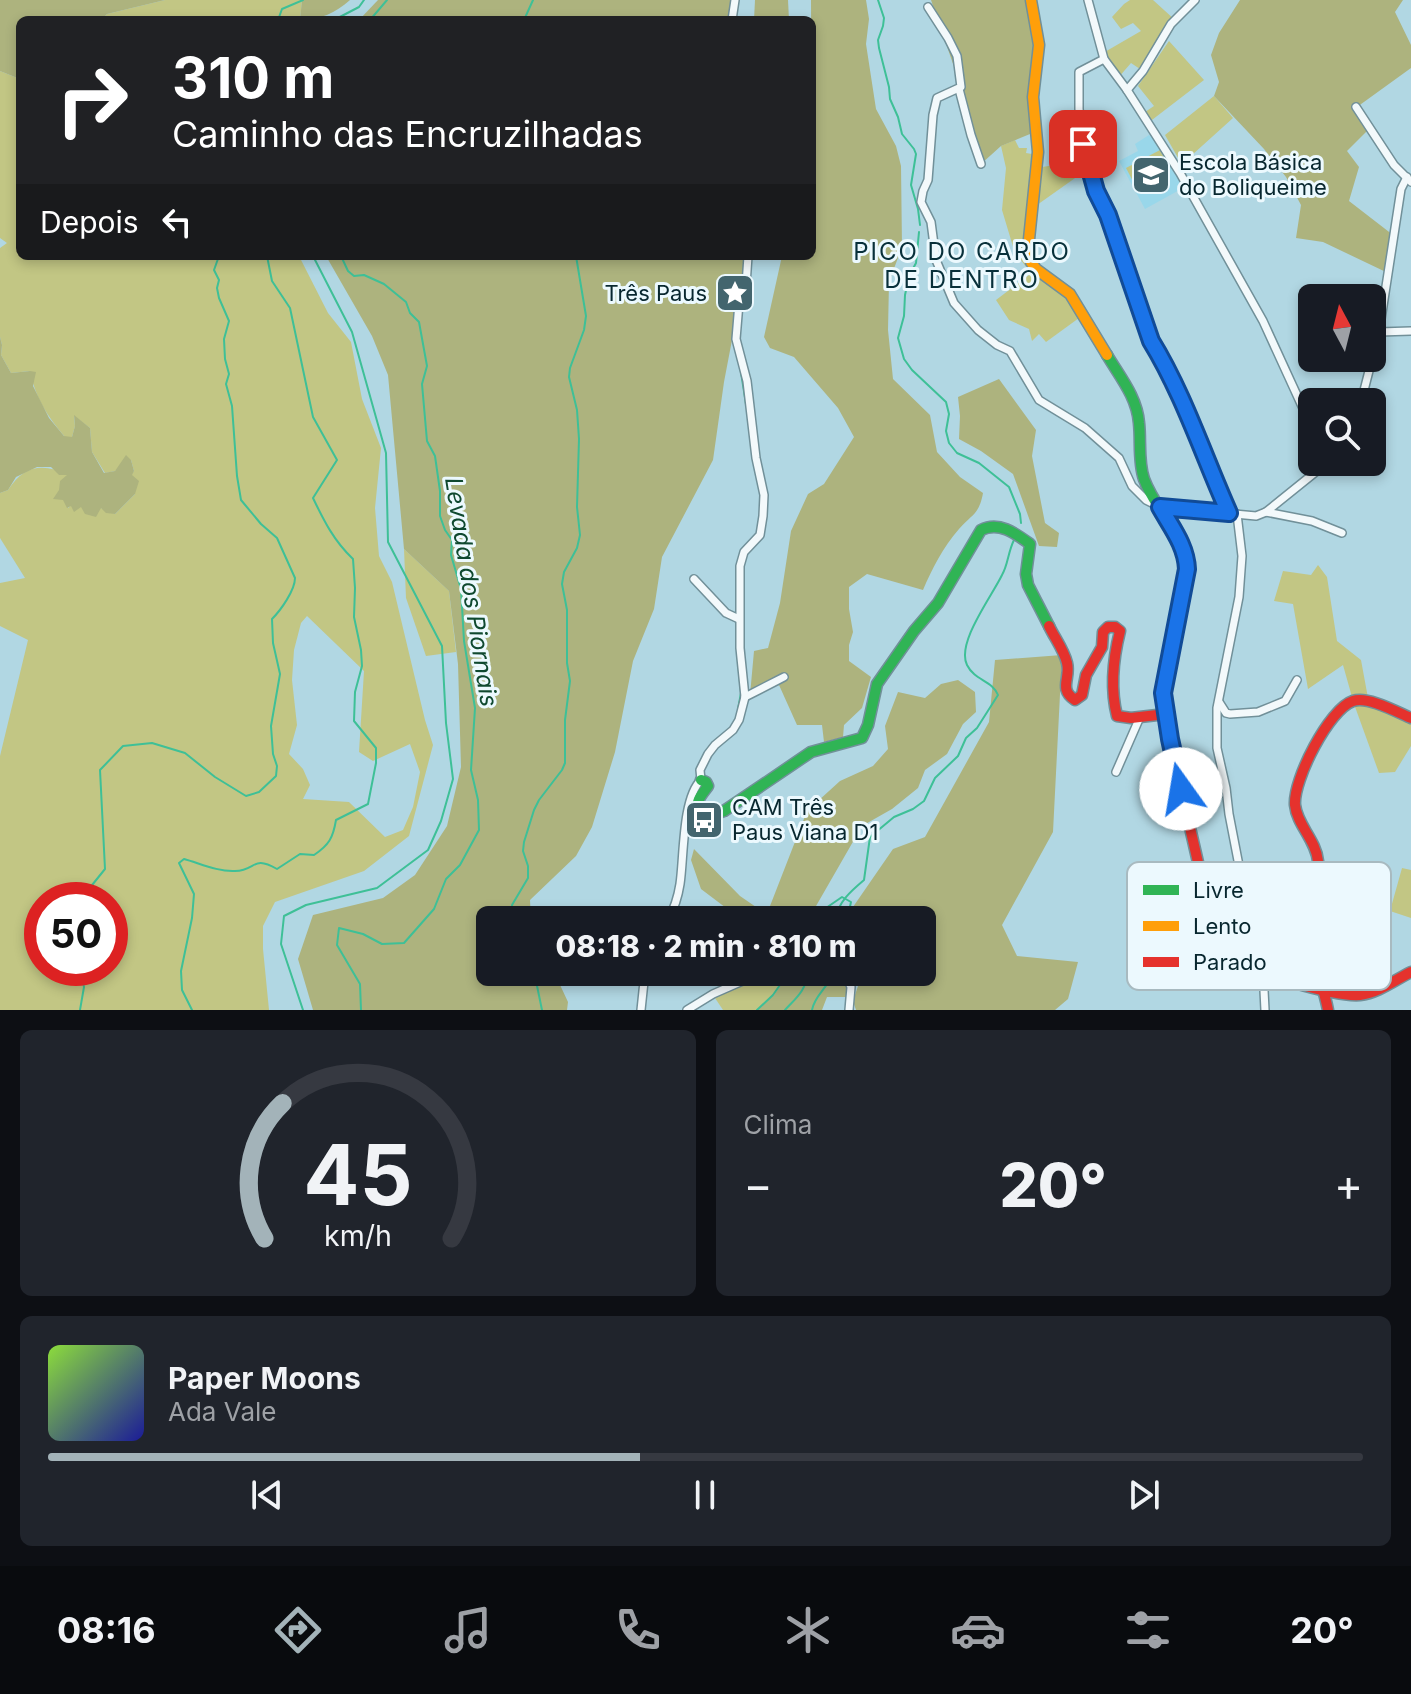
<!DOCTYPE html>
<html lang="pt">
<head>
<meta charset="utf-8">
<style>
  :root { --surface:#171b24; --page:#20242c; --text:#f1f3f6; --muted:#9ea1a6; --line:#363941; --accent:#a3b3b9 }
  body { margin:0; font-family:Inter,sans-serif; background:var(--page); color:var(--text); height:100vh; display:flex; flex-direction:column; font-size:30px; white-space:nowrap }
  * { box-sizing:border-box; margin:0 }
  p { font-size:26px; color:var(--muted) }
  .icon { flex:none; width:44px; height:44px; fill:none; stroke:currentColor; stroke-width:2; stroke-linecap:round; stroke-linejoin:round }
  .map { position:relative; height:1010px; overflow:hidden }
  .side { display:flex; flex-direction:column; gap:20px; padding:20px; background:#0d0f14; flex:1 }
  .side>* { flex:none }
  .banner { position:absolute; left:16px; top:16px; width:800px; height:244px; border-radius:12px; box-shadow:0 4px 12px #0003; background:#202124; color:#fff; overflow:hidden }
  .needle { width:52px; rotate:353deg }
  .tools { position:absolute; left:1298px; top:284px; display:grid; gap:16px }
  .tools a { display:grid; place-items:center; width:88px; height:88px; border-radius:12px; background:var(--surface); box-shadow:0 4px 12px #0003; font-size:40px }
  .speed { position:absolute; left:24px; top:882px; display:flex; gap:16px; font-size:40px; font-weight:700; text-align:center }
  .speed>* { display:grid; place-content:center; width:104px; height:104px; border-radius:50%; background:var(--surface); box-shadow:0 4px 12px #0003; line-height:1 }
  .speed .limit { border:12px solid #d22; background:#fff; color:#111 }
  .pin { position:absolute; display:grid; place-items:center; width:68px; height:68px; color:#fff; margin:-34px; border-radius:16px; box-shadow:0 4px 12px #0006 }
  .me { position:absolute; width:88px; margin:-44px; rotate:347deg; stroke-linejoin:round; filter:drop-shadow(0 0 6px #0008) }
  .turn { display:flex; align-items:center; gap:28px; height:168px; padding:0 24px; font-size:36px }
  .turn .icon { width:104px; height:104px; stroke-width:2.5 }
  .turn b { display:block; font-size:56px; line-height:68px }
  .then { display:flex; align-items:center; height:76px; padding:0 24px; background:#0003; gap:16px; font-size:30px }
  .big { font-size:60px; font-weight:800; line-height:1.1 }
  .side .tile { flex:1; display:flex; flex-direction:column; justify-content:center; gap:12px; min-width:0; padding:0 28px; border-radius:12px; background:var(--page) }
  .side .dial { align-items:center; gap:0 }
  .dial svg { height:208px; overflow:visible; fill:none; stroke:var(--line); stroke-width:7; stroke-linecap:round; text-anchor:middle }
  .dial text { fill:var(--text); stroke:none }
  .song { display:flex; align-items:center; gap:24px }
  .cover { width:96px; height:96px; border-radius:12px; background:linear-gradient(135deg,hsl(90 70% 55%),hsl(240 70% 35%)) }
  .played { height:8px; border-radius:4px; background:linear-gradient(90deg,var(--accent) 45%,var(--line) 45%) }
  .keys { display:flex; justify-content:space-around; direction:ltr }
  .heat { display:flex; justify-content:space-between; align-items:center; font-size:44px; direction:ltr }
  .side .tiles { flex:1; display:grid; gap:20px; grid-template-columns:1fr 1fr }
  .tile:last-child { grid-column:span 2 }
  .trip { position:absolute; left:476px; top:906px; width:460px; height:80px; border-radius:12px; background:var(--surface); box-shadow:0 4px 12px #0003; font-weight:800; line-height:80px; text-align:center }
  .tab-bar { display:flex; height:128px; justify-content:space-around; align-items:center; background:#090b0e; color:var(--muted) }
  .tab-bar .icon { width:56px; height:56px }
  .tab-bar .current { color:var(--accent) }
  .tab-bar b { font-size:36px; color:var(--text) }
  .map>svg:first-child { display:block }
</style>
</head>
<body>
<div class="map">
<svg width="1411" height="1010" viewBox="0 0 1411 1010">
  <rect width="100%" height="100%" fill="#b1d7e3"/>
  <path fill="#99d7ea" d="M1149 135 1157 142 1183 188 1145 209 1119 161 1138 151 1135 144Z"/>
  <g fill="#c2c684" fill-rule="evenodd">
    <path d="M165 0H302L300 20H101L107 14Z"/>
    <path d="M1130 0H1153L1175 20 1143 71 1131 63 1118 78 1103 53 1141 31 1133 23 1121 29 1112 17 1124 4Z"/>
    <path d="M1169 41 1204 80 1148 123 1142 114 1154 106 1138 86Z"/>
    <path d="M0 71 20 79V256H299L328 313 351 342 362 399 381 448 375 508 379 556 392 582 425 720 433 745 409 836 364 871 275 902 263 926V949L269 1010H0V756L28 640 0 626V583L25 578 0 538V493L8 490C24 465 42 463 68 474 62 484 62 498 68 508L71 505 101 508 115 514 135 494 131 475 134 471 131 460 115 471 105 473 92 452 90 428 74 416 75 426 72 437H65C47 416 35 397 30 371L11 373 1 355 2 345 0 337V248L7 243 0 238ZM307 616 364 671 359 752 373 761 410 744 420 772 413 807 403 830 385 837 349 802 303 799 310 785 303 769 289 754 297 725 292 680 294 650 301 623ZM42 900H110V968H42Z"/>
    <path d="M1214 96 1233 118 1192 155 1197 161 1185 170 1165 135Z"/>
    <path d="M1015 140 1019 148H1027L1026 153 1032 154 1024 254 1026 267 1014 250 1002 210 1006 168 1001 146Z"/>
    <path d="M1160 150 1170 169 1136 187 1126 168Z"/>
    <path d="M1083 161 1085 171 1037 205 1042 167Z"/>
    <path d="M1033 272 1066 296 1079 318 1046 342 1039 334 1032 341 1029 329 1009 320 996 300Z"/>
    <path d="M404 549 449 591 456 652 426 656 406 598Z"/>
    <path d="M1318 565 1327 577 1337 641 1361 660 1368 698 1352 697 1343 665 1308 689 1293 604 1274 601 1283 571 1311 575Z"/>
    <path d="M1354 704 1370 705 1411 721V746L1395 772 1379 773Z"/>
    <path d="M1402 868 1411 870V918L1390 911Z"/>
    <path d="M763 972H790L774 995 757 1010H723L715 998Z"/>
  </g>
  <g fill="#adb37e">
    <path d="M0 0H165L107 14 101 20H20V79L0 71Z"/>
    <path d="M302 0H350C336 13 319 20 300 20Z"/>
    <path d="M378 0H735L732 20H359Z"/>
    <path d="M755 0H788L789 20H754Z"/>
    <path d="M811 0H866L869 19 866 44 876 109 896 146 901 166 902 247 889 282 888 330 893 379 930 415 937 452 960 477 983 493C979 515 972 514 959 529 943 547 932 569 923 590L867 574 849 587V609L853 632 849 645V661L871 677 862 708 844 725 843 737 824 742 822 725H797L779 685 750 695 754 651 768 648 780 603 791 531 808 494 824 484 854 437 838 408 794 357 770 348 764 337 782 256H812Z"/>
    <path d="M931 0H1037L1030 134 1001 146 981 164 961 87Z"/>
    <path d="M1240 0H1403L1395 12 1411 45V68L1357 107 1370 128 1347 151 1359 167 1349 201 1393 235 1388 273 1323 242 1296 238 1301 205 1286 177 1264 149 1214 96 1219 82 1211 55 1219 33Z"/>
    <path d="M326 256H748L724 382 713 460 662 557 654 609 633 661 615 752 592 827 576 856 530 900 531 920H490V972H554L568 1002 567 1010H313L298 959 313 915 383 898 415 875 447 826 461 767 458 664 449 591 404 549 388 375 372 336Z"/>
    <path d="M0 337 2 345 1 355 11 373 30 371 36 372 33 386 49 418 64 436 72 437 75 426 74 415 90 428 92 452 104 473 115 471 126 455 131 460 134 471 132 475 139 481 135 494 115 514 106 513 101 508 96 517 85 514 81 507 74 512 71 506 67 508 63 500 53 499 59 490 60 481 67 475H59L51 467H37L16 477 8 490 0 493Z"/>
    <path d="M999 379 1036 430 1032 456 1045 523 1059 533 1057 547 1039 546 1013 474 981 451 959 439 960 416 958 397Z"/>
    <path d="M1062 655 1053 832 1002 925 1017 956 1078 962 1068 999 1055 1010H856L853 1001 858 986 854 972H922V920H844L893 849 925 837 989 722 995 660Z"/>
    <path d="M958 680 975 692 976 712 963 724 947 754 925 770 918 788 892 809 862 826 808 920H742L701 889 691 860 694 849 740 896 756 907 770 906 807 811 840 781 873 766 888 749 885 726 898 692 925 698 941 684Z"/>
    <path d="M790 972H844L852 997H827L822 1010H757L774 995Z"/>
  </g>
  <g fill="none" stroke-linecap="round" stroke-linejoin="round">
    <g stroke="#3ec097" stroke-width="2">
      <path d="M878 0 884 18 883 26 878 40 879 48 889 87 890 99 898 117 902 134 914 149 916 154 911 185 918 209 920 225"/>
      <path d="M278 20 282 9 303 0"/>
      <path d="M334 20 359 7 364 0"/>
      <path d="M370 20 387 0"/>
      <path d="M524 20 533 0"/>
      <path d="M919 232 916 263 909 276 905 295 904 316 898 338 904 359 912 370 946 402 949 414 946 431 949 443 957 453 979 463 1009 487 1020 514 1021 523"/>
      <path d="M341 256 348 271 354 276 364 275 384 284 406 302 410 313 419 322 427 366 422 384 427 441 435 456 440 491V516L445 530 452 540 451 555 461 589 464 641 475 708 471 770 478 800 479 830 460 865 446 879 434 909 404 943 382 944 363 934 339 928 337 945 360 984 361 1010"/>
      <path d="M734 343 738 360"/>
      <path d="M740 366 746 404"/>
      <path d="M736 613 737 596"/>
      <path d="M736 620 737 641"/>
      <path d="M737 651 741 693 738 709"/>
      <path d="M80 900 105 869 100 770 123 746 152 743 185 753 215 777 246 796 259 792 276 776 277 766 273 754 271 726 280 674 273 643 272 619C281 610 295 590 295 578L277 538 261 524 241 500 237 476 232 406 226 384 229 374 225 359 224 339 229 321 219 298 217 288 219 280 214 270 219 256"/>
      <path d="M514 920 512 905 528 878V866L523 851 524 842 534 810 539 800 562 770 565 763V720L570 681 567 663V610L562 584 564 572 577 548 580 535 577 507 579 439 577 410 569 377 570 368 584 330 586 316 576 256"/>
      <path d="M817 920 826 908 842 897 851 902 847 920"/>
      <path d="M835 920C838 902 851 891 864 880L870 837 894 817 913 809 924 801 935 778 958 756 966 738 977 728 998 695C992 680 975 681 967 665 956 643 992 596 1002 575 1008 565 1008 552 1014 540"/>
      <path d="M80 968 84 987 80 1010"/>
      <path d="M532 972 536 981 542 1010"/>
      <path d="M192 1010 182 990 181 971 192 918 194 894 179 863 184 859C199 863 218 872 235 871 257 870 252 855 277 869L300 854 314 855C329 845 333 838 336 820L368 804 376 763V748L354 721 355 692 362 666 361 650 354 617 355 588 353 559C334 541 324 521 313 498L337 460 313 417 290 308 272 281 267 256"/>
      <path d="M303 1010 281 944 284 916 306 905 377 888 428 850 441 821 453 779 446 723 442 646 388 542 386 453 352 332 313 256"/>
      <path d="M757 1010 773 995 789 972"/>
      <path d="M785 1010C796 998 807 990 807 972"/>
      <path d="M812 1010C815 994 830 987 832 972"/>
    </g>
    <g stroke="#719099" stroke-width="10">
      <g id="street">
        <path d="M1088 0 1104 59 1127 90 1180 173 1263 321 1312 428"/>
        <path d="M928 7 948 38 957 56 961 87 937 98 933 115 928 180 923 191 921 202 931 222 936 260 954 303 978 330 997 345 1010 351 1039 400 1085 428 1119 458 1132 486 1146 500 1160 507 1256 516 1266 512 1328 462"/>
        <path d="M732 20 735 0"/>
        <path d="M1104 59 1079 72V109L1083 144 1091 175 1108 215 1151 341 1159 354 1190 423 1229 513"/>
        <path d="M959 89 971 135 981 164"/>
        <path d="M1127 90 1143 71 1171 24 1195 0"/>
        <path d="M1356 107 1394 165 1411 182"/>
        <path d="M1379 332 1411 331"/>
        <path d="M1361 402 1379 332 1401 189 1407 177"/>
        <path d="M1266 512 1312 521 1342 533"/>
        <path d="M1237 514 1242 556 1239 597 1217 708V748L1226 788 1229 814 1247 907 1255 969"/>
        <path d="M694 579 726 613 739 619"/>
        <path d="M745 697 784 677"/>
        <path d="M1219 702 1226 713 1230 714 1258 712 1285 701 1297 680"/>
        <path d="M1116 772 1140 717"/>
        <path d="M668 920C674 909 678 897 680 884 684 858 682 798 701 780L700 770 708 754 715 745 733 730 739 720 745 697 740 648V566L744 552 760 535 763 516 764 495 756 458 747 381 736 339 739 303 746 285 748 256"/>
        <path d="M1263 971 1265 1010"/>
        <path d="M844 972 851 987 849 1010"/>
        <path d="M641 1010 645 972"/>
        <path d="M687 1010 713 994 763 972"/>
      </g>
    </g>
    <g stroke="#719099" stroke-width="13">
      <g id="fast">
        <path d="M1107 355C1120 377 1137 397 1139 423 1141 441 1138 462 1144 479 1155 510 1185 535 1187 569L1163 693 1170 739 1182 793"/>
        <path d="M701 780 706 782 708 786C701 796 694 801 700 814L708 817 724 811 811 752 862 738 868 725 877 684 914 631 938 603 981 530C999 521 1015 533 1030 544L1026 574 1028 585 1049 626"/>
      </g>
    </g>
    <g stroke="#719099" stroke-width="13">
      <path id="slow" d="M1031 0 1039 45 1033 97 1038 152 1028 249 1031 262 1036 269 1070 294 1107 355"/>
    </g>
    <g stroke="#719099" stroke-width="13">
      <g id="jam">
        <path d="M1049 626C1054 637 1064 650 1067 663 1071 678 1058 689 1075 700L1082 695 1086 675 1102 647 1103 632 1108 627H1115L1120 631C1113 659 1110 688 1117 716L1131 718 1166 714"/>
        <path d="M1182 793 1215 936C1219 944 1223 951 1229 956 1248 972 1335 997 1360 995 1378 993 1395 980 1411 972"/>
        <path d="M1328 1010C1322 979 1307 947 1308 915 1309 896 1320 879 1318 861 1316 840 1297 825 1295 805 1293 780 1329 709 1353 701 1368 696 1397 712 1411 718"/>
      </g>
    </g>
    <use href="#street" stroke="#f3f9fb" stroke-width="7"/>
    <use href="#fast" stroke="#30b455" stroke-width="10"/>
    <use href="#slow" stroke="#ff9f0a" stroke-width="10"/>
    <use href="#jam" stroke="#e5322d" stroke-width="10"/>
  </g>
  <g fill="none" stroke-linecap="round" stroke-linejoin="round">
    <g stroke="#114b97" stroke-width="20">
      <path id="route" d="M1083 144 1096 191 1108 215 1151 341C1183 393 1204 457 1229 513L1160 507C1171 527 1186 545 1187 569L1163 693 1170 739 1181 789"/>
    </g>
    <use href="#route" stroke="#1a73e8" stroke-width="14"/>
  </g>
  <defs>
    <g id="school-square" transform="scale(2)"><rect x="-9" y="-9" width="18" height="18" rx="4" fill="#43656e" stroke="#ecf9fe"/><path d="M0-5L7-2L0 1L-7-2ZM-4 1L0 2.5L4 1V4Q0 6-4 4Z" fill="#fff"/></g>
    <g id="sight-square" transform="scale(2)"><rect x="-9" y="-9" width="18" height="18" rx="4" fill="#43656e" stroke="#ecf9fe"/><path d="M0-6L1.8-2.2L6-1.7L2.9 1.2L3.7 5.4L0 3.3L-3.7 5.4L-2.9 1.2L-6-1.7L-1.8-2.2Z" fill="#fff"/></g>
    <g id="bus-square" transform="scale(2)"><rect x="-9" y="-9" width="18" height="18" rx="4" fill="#43656e" stroke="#ecf9fe"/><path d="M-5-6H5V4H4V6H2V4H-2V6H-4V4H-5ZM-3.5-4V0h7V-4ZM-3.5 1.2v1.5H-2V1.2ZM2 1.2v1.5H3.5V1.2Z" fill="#fff"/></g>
  </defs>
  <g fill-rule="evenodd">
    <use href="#school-square" x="1151" y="175"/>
    <use href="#sight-square" x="735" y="293"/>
    <use href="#bus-square" x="704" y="820"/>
  </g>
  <g text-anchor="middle" stroke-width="6" stroke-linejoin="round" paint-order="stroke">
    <g font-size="22" fill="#08272f" stroke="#ecf9fe" text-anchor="start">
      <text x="1179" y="170">Escola Básica<tspan x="1179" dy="25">do Boliqueime</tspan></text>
      <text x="707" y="301" text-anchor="end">Três Paus</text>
      <text x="732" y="815">CAM Três<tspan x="732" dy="25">Paus Viana D1</tspan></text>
    </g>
    <g font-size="24" letter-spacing="2" fill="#08303a" stroke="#ecf9fe">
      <text x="962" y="260">PICO DO CARDO<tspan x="962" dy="28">DE DENTRO</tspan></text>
    </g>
    <g font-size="24" font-style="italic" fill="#0f492f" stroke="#ecf9fe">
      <text transform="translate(471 592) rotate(81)" y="8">Levada dos Piornais</text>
    </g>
  </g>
  <rect x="1127" y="862" width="264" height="128" rx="12" fill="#ecf9fe" stroke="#a8bac0" stroke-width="2"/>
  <rect x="1143" y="885" width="36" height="10" fill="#30b455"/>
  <rect x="1143" y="921" width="36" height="10" fill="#ff9f0a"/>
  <rect x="1143" y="957" width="36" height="10" fill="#e5322d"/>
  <g font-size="22" fill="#08272f">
    <text x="1193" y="898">Livre</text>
    <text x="1193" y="934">Lento</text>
    <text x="1193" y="970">Parado</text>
  </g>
</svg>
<div class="tools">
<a><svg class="needle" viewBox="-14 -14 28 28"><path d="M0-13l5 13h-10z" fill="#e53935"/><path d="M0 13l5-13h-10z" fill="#9ea1a6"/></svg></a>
<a><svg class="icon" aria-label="search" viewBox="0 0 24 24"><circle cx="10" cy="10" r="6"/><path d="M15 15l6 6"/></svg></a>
</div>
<div class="speed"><div class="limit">50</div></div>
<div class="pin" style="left:1083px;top:144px;background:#d93025"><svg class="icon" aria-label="arrive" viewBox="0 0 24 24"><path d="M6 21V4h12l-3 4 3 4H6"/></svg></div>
<svg class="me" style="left:1181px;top:789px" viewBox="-20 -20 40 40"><circle r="19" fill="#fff"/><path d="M0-13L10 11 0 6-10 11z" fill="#1a73e8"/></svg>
<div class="trip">08:18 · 2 min · 810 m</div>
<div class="banner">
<div class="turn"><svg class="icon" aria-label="right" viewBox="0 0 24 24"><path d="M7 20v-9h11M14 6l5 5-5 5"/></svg><div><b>310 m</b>Caminho das Encruzilhadas</div></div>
<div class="then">Depois<svg class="icon" aria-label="left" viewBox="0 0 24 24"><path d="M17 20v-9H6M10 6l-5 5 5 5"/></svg></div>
</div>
</div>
<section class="side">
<div class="tiles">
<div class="tile dial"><svg viewBox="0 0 100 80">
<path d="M14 69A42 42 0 1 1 86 69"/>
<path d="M14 69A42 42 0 0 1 21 17" stroke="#a3b3b9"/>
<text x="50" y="56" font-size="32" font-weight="700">45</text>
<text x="50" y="72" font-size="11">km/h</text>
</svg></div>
<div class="tile"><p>Clima</p>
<div class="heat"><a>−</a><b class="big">20°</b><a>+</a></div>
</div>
<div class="tile">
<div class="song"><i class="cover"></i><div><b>Paper Moons</b><p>Ada Vale</p></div></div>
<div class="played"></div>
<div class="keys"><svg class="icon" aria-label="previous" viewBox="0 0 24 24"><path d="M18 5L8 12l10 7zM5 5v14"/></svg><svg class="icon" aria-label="pause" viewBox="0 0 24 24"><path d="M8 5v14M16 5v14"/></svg><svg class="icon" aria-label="next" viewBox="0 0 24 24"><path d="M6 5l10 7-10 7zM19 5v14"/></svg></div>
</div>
</div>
</section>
<nav class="tab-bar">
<b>08:16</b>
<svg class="icon current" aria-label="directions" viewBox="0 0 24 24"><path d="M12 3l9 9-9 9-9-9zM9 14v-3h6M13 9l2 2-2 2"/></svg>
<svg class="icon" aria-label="music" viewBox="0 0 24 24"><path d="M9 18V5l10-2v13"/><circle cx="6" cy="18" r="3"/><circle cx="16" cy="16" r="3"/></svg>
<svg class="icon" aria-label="phone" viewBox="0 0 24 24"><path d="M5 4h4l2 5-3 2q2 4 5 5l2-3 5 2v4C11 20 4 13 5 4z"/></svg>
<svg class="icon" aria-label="climate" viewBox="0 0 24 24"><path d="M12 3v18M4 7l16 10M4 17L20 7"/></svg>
<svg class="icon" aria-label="car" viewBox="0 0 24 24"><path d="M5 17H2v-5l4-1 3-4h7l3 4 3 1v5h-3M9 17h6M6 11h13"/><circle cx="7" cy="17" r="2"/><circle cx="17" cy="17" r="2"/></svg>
<svg class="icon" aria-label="filters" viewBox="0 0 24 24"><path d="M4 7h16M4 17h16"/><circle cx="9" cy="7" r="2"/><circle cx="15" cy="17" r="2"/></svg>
<b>20°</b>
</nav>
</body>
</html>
